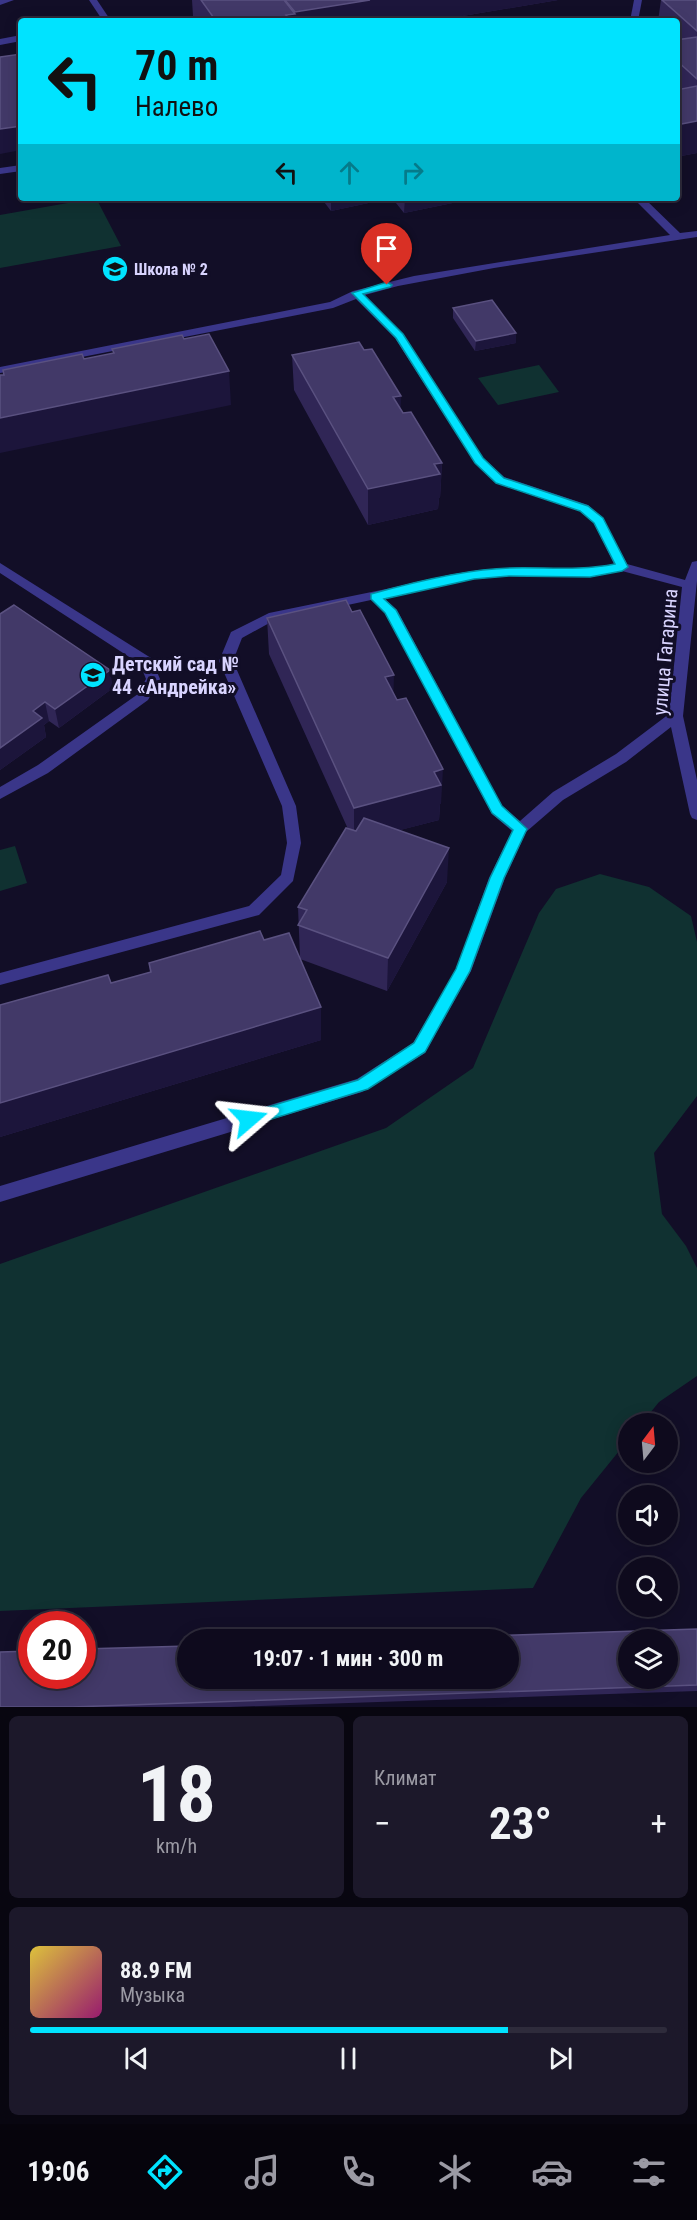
<!DOCTYPE html>
<html lang="ru">
<head>
<meta charset="utf-8">
<style>
  :root { --surface:#0e0a1d; --page:#1c182a; --text:#f1f3f6; --muted:#9b9aa4; --line:#2e2b3b; --accent:#00e3ff }
  body { margin:0; font-family:"Roboto Condensed",sans-serif; background:var(--page); color:var(--text); height:100vh; display:flex; flex-direction:column; font-size:22px; white-space:nowrap }
  * { box-sizing:border-box; margin:0 }
  p { font-size:20px; color:var(--muted) }
  .icon { flex:none; width:33px; height:33px; fill:none; stroke:currentColor; stroke-width:2; stroke-linecap:round; stroke-linejoin:round }
  .map { position:relative; height:1707px; overflow:hidden }
  .panel { display:flex; flex-direction:column; gap:9px; padding:9px; background:#080610; flex:1 }
  .panel>* { flex:none }
  .top-card { position:absolute; left:18px; top:18px; width:662px; height:183px; border-radius:6px; box-shadow:0 3px 15px #0003,0 0 0 2px var(--line); background:#00e3ff; color:#111; overflow:hidden }
  .needle { width:39px; rotate:16deg }
  .tools { position:absolute; left:618px; top:1413px; display:grid; gap:12px }
  .tools a { display:grid; place-items:center; width:60px; height:60px; border-radius:50%; background:var(--surface); box-shadow:0 3px 15px #0003,0 0 0 2px var(--line); font-size:30px }
  .speed { position:absolute; left:18px; top:1611px; display:flex; gap:12px; font-size:30px; font-weight:700; text-align:center }
  .speed>* { display:grid; place-content:center; width:78px; height:78px; border-radius:50%; background:var(--surface); box-shadow:0 3px 15px #0003,0 0 0 2px var(--line); line-height:1 }
  .speed .limit { border:9px solid #d22; background:#fff; color:#111 }
  .pin { position:absolute; display:grid; place-items:center; width:51px; height:51px; color:#fff; margin:-62px -26px; border-radius:50% 50% 50% 0; rotate:-45deg; box-shadow:0 0 6px #0007 }
  .pin .icon { rotate:45deg }
  .me { position:absolute; width:66px; margin:-33px; rotate:73deg; stroke-linejoin:round; filter:drop-shadow(0 0 4px #0008) }
  .turn { display:flex; align-items:center; gap:21px; height:126px; padding:0 18px; font-size:27px }
  .turn .icon { width:78px; height:78px; stroke-width:2.5 }
  .turn b { display:block; font-size:42px; line-height:51px }
  .lanes { display:flex; align-items:center; height:57px; padding:0 18px; background:#0003; justify-content:center; gap:30px; direction:ltr }
  .lanes .off { opacity:.35 }
  .big { font-size:45px; font-weight:700; line-height:1.1 }
  .panel .card { flex:1; display:flex; flex-direction:column; justify-content:center; gap:9px; min-width:0; padding:0 21px; border-radius:9px; background:var(--page) }
  .panel .dial { align-items:center; gap:0 }
  .dial b { font-size:78px; line-height:1 }
  .song { display:flex; align-items:center; gap:18px }
  .cover { width:72px; height:72px; border-radius:9px; background:linear-gradient(135deg,hsl(50 70% 55%),hsl(320 70% 35%)) }
  .played { height:6px; border-radius:3px; background:linear-gradient(90deg,var(--accent) 75%,var(--line) 75%) }
  .keys { display:flex; justify-content:space-around; direction:ltr }
  .heat { display:flex; justify-content:space-between; align-items:center; font-size:33px; direction:ltr }
  .panel .tiles { flex:1; display:grid; gap:9px; grid-template-columns:1fr 1fr }
  .card:last-child { grid-column:span 2 }
  .trip { position:absolute; left:177px; top:1629px; width:342px; height:60px; border-radius:30px; background:var(--surface); box-shadow:0 3px 15px #0003,0 0 0 2px var(--line); font-weight:700; line-height:60px; text-align:center }
  .tabs { display:flex; height:96px; justify-content:space-around; align-items:center; background:#06040c; color:var(--muted) }
  .tabs .icon { width:42px; height:42px }
  .tabs .selected { color:var(--accent) }
  .tabs b { font-size:27px; color:var(--text) }
  .map>svg:first-child { display:block }
</style>
</head>
<body>
<div class="map">
<svg width="697" height="1707" viewBox="0 0 697 1707">
  <rect width="100%" height="100%" fill="#120e27"/>
  <g fill="#103131">
    <path d="M96 198 121 246 0 268V215Z"/>
    <path d="M539 365 559 392 498 405 478 378Z"/>
    <path d="M15 846 27 883 0 891V850Z"/>
    <path d="M600 874 649 887 691 916 697 942V1096L654 1153 662 1214 686 1246 697 1268V1376L659 1402 642 1423 628 1424V1440L581 1498 533 1588 0 1611V1264L386 1128 473 1068 539 913 556 889Z"/>
  </g>
  <g fill="none" stroke-linecap="round" stroke-linejoin="round">
    <g fill="#3a3689" fill-rule="evenodd">
      <path d="M0 0H14L0 5Z"/>
      <path d="M89 0H97L111 21H103Z"/>
      <path d="M634 0H642L638 21H630Z"/>
      <path d="M21 35V41L0 45V39Z"/>
      <path d="M21 165V171L0 174V168Z"/>
      <path d="M633 198H644L680 233 697 231V237L494 268 398 286 365 295 403 334 483 458 504 477 588 505 603 518 627 564 685 580 692 562 697 561V581L683 716 697 780V820L692 818 690 814 671 727 626 762 563 800 526 832 505 878 471 971 425 1053 362 1092 0 1202V1186L357 1079 413 1043 456 970 489 878 512 831 492 814 385 613 371 600 273 621 242 638 233 661 296 806 301 843 293 881 259 915 0 985V973L249 906 281 875 287 843 282 806 219 661 231 632 269 613 474 571 509 568 590 569 614 564 594 523 580 511 496 483 475 463 395 338 356 299 333 308 0 373V367L330 302 353 291 414 276 670 235ZM622 571 682 587 669 714 616 754 553 792 520 821 502 806 397 610 384 598 474 579 509 576 590 577Z"/>
      <path d="M0 563 151 658 160 679 148 700 48 773 0 799V787L38 765 138 694 146 679 140 664 0 573Z"/>
    </g>
  </g>
  <g fill="#302656">
    <path d="M192 0H558L433 21H196L193 16Z"/>
    <path d="M661 0H697V153L676 157V21H658Z"/>
    <path d="M321 198H477L404 213 392 198 331 211Z"/>
    <path d="M453 308 516 333V343L475 351 453 318Z"/>
    <path d="M292 355 400 408 442 463 440 498H439L438 509 368 525 294 390Z"/>
    <path d="M0 614 113 688 59 728 49 721 44 725 46 737 0 770Z"/>
    <path d="M267 618 393 693 441 804H440L439 820 400 830 447 882 387 991 300 959 321 1007V1040L0 1137V1005L111 983 150 972 149 963 264 940 300 958 298 907 348 829 269 654Z"/>
    <path d="M697 1629V1691L230 1707H0Z"/>
  </g>
  <g fill="#1c153b">
    <path d="M370 0H558L433 21H286V15L295 14V12Z"/>
    <path d="M697 121V153L676 157V125Z"/>
    <path d="M21 126V150L0 154V129Z"/>
    <path d="M331 198H392L331 211Z"/>
    <path d="M405 198H477L404 213Z"/>
    <path d="M516 333V343L475 351 476 341Z"/>
    <path d="M229 371 231 405 0 453V418Z"/>
    <path d="M401 396 400 431 393 397Z"/>
    <path d="M442 463 440 498H439L438 509 368 525V489L434 464Z"/>
    <path d="M110 670 113 688 59 728 55 709Z"/>
    <path d="M394 675 393 710 385 677Z"/>
    <path d="M45 702 49 721 44 725 46 737 0 770V748L33 711Z"/>
    <path d="M443 769 441 804H440L439 820 354 842V808L434 772Z"/>
    <path d="M449 848 447 882 387 991 388 958Z"/>
    <path d="M321 1007V1040L0 1137V1103Z"/>
  </g>
  <g fill="#423968" stroke="#5a5180" stroke-width="1.5" fill-rule="evenodd">
    <path d="M201 0H284L295 14 286 15 291 21H216Z"/>
    <path d="M285 0H370L295 12Z"/>
    <path d="M662 0H697V31Z"/>
    <path d="M697 37V79L676 60V40Z"/>
    <path d="M21 54V126L0 129V57Z"/>
    <path d="M697 86V121L676 125V90Z"/>
    <path d="M492 300 516 333 476 341 453 308Z"/>
    <path d="M209 334 229 371 0 418V375H4L3 370 82 354 84 359 114 353 112 349 182 335 184 339Z"/>
    <path d="M359 342 364 350 372 349 401 396 393 397 403 413 411 412 442 463 434 464 440 474 368 489 292 355Z"/>
    <path d="M346 600 352 612 360 610 394 675 385 677 397 700 406 698 443 769 434 772 441 785 354 808 267 618Z"/>
    <path d="M14 605 110 670 55 709 45 702 33 711 42 718 0 748V614Z"/>
    <path d="M364 818 449 848 388 958 298 925 307 910 298 907 346 828 356 831Z"/>
    <path d="M260 931 264 940 289 933 321 1007 0 1103V1005L108 975 111 983 151 972 149 963Z"/>
    <path d="M697 1629V1685L72 1707H0V1652L32 1651V1676H82V1649L188 1646V1678H508V1640H369ZM628 1640H668V1678H628Z"/>
  </g>
  <path fill="#00e3ff" stroke="#0094a6" stroke-width="1.5" d="M387 282 392 285 390 287 363 294 403 334 483 458 504 478 588 506 603 518 628 567 622 571 590 577 509 576 474 579 384 599 396 610 502 806 527 829 504 878 470 971 425 1052 368 1089 249 1126 244 1124 241 1119 244 1114 358 1080 414 1043 456 969 490 878 513 830 492 813 385 613 371 599V594C414 582 466 569 510 568 546 567 580 571 615 564L594 523 580 511 496 483 475 463 396 338 352 293Z"/>
  <defs>
    <g id="school-disc" transform="scale(1.35)"><circle r="9.5" fill="#00e3ff" stroke="#120e27"/><path d="M0-5L7-2L0 1L-7-2ZM-4 1L0 2.5L4 1V4Q0 6-4 4Z" fill="#111"/></g>
  </defs>
  <g fill-rule="evenodd">
    <use href="#school-disc" x="115" y="269"/>
    <use href="#school-disc" x="93" y="675"/>
  </g>
  <g text-anchor="middle" stroke-width="6" stroke-linejoin="round" paint-order="stroke">
    <g font-size="16" font-weight="bold" fill="#d9d4ff" stroke="#120e27" text-anchor="start">
      <text x="134" y="275">Школа № 2</text>
    </g>
    <g font-size="20" fill="#d9d4ff" stroke="#120e27">
      <text transform="translate(665 652) rotate(-85)" y="7">улица Гагарина</text>
    </g>
    <g font-size="20" font-weight="bold" fill="#d9d4ff" stroke="#120e27" text-anchor="start">
      <text x="112" y="671">Детский сад №<tspan x="112" dy="23">44 «Андрейка»</tspan></text>
    </g>
  </g>
</svg>
<div class="tools">
<a><svg class="needle" viewBox="-14 -14 28 28"><path d="M0-13l5 13h-10z" fill="#e53935"/><path d="M0 13l5-13h-10z" fill="#9b9aa4"/></svg></a>
<a><svg class="icon" aria-label="sound" viewBox="0 0 24 24"><path d="M4 9h4l5-4v14l-5-4H4zM17 9q2 3 0 6"/></svg></a>
<a><svg class="icon" aria-label="search" viewBox="0 0 24 24"><circle cx="10" cy="10" r="6"/><path d="M15 15l6 6"/></svg></a>
<a><svg class="icon" aria-label="layers" viewBox="0 0 24 24"><path d="M12 4l9 5-9 5-9-5zM3 14l9 5 9-5"/></svg></a>
</div>
<div class="speed"><div class="limit">20</div></div>
<div class="pin" style="left:387px;top:285px;background:#d93025"><svg class="icon" aria-label="arrive" viewBox="0 0 24 24"><path d="M6 21V4h12l-3 4 3 4H6"/></svg></div>
<svg class="me" style="left:249px;top:1119px" viewBox="-20 -20 40 40"><path d="M0-17L14 15 0 8-14 15z" fill="#00e3ff" stroke="#fff" stroke-width="4"/></svg>
<div class="trip">19:07 · 1 мин · 300 m</div>
<div class="top-card">
<div class="turn"><svg class="icon" aria-label="left" viewBox="0 0 24 24"><path d="M17 20v-9H6M10 6l-5 5 5 5"/></svg><div><b>70 m</b>Налево</div></div>
<div class="lanes"><svg class="icon" aria-label="left" viewBox="0 0 24 24"><path d="M17 20v-9H6M10 6l-5 5 5 5"/></svg><svg class="icon off" aria-label="ahead" viewBox="0 0 24 24"><path d="M12 20V5M6 11l6-6 6 6"/></svg><svg class="icon off" aria-label="right" viewBox="0 0 24 24"><path d="M7 20v-9h11M14 6l5 5-5 5"/></svg></div>
</div>
</div>
<section class="panel">
<div class="tiles">
<div class="card dial"><b>18</b><p>km/h</p></div>
<div class="card"><p>Климат</p>
<div class="heat"><a>−</a><b class="big">23°</b><a>+</a></div>
</div>
<div class="card">
<div class="song"><i class="cover"></i><div><b>88.9 FM</b><p>Музыка</p></div></div>
<div class="played"></div>
<div class="keys"><svg class="icon" aria-label="previous" viewBox="0 0 24 24"><path d="M18 5L8 12l10 7zM5 5v14"/></svg><svg class="icon" aria-label="pause" viewBox="0 0 24 24"><path d="M8 5v14M16 5v14"/></svg><svg class="icon" aria-label="next" viewBox="0 0 24 24"><path d="M6 5l10 7-10 7zM19 5v14"/></svg></div>
</div>
</div>
</section>
<nav class="tabs">
<b>19:06</b>
<svg class="icon selected" aria-label="directions" viewBox="0 0 24 24"><path d="M12 3l9 9-9 9-9-9zM9 14v-3h6M13 9l2 2-2 2"/></svg>
<svg class="icon" aria-label="music" viewBox="0 0 24 24"><path d="M9 18V5l10-2v13"/><circle cx="6" cy="18" r="3"/><circle cx="16" cy="16" r="3"/></svg>
<svg class="icon" aria-label="phone" viewBox="0 0 24 24"><path d="M5 4h4l2 5-3 2q2 4 5 5l2-3 5 2v4C11 20 4 13 5 4z"/></svg>
<svg class="icon" aria-label="climate" viewBox="0 0 24 24"><path d="M12 3v18M4 7l16 10M4 17L20 7"/></svg>
<svg class="icon" aria-label="car" viewBox="0 0 24 24"><path d="M5 17H2v-5l4-1 3-4h7l3 4 3 1v5h-3M9 17h6M6 11h13"/><circle cx="7" cy="17" r="2"/><circle cx="17" cy="17" r="2"/></svg>
<svg class="icon" aria-label="filters" viewBox="0 0 24 24"><path d="M4 7h16M4 17h16"/><circle cx="9" cy="7" r="2"/><circle cx="15" cy="17" r="2"/></svg>
</nav>
</body>
</html>
